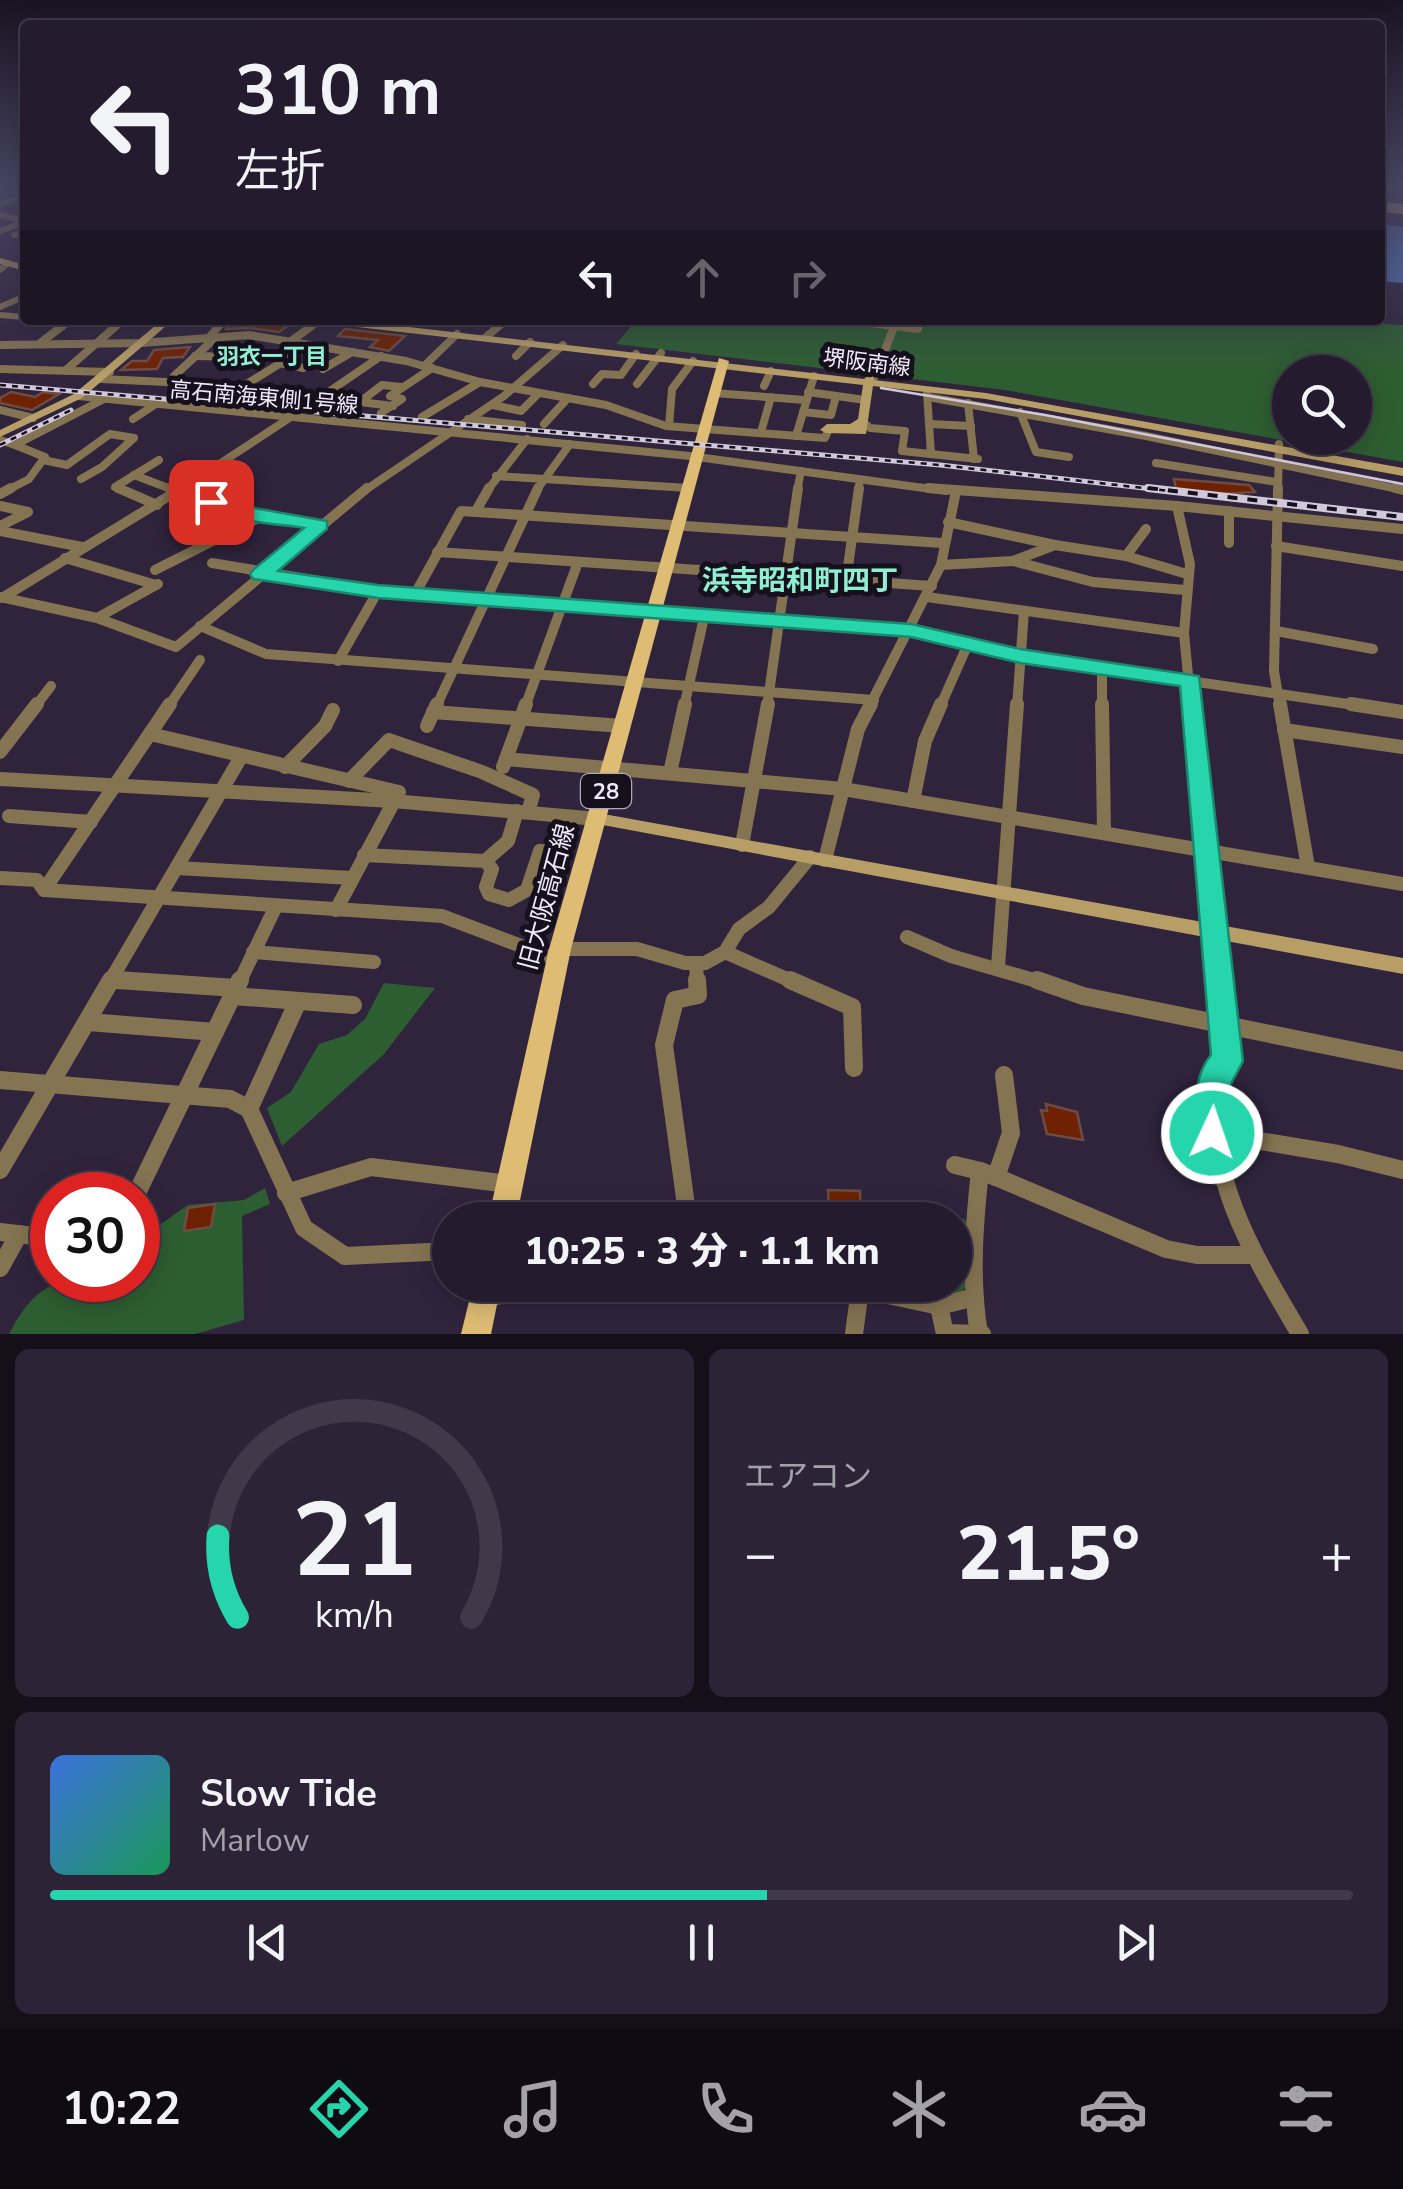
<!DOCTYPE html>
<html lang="ja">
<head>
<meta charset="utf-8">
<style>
  :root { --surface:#241b2e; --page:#2c2436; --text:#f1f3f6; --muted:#a3a1aa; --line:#41394a; --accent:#27d5ad }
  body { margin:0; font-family:"Nunito Sans","Noto Sans JP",sans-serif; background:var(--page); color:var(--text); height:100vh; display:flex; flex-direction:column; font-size:38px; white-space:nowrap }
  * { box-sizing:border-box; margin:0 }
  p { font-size:32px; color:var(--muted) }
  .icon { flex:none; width:55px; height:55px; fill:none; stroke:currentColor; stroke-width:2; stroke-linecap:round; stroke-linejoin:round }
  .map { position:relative; height:1334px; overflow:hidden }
  .panel { display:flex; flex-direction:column; gap:15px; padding:15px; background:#140f19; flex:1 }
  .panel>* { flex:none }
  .banner { position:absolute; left:20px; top:20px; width:1365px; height:305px; border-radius:10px; box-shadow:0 5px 25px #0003,0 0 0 2px var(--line); background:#241b2e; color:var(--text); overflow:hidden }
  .controls { position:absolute; left:1272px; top:355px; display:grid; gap:20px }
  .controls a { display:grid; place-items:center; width:100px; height:100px; border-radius:50%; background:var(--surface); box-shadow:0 5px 25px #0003,0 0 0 2px var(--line); font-size:50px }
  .speed { position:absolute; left:30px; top:1172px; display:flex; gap:20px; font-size:50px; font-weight:700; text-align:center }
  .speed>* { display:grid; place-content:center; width:130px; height:130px; border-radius:50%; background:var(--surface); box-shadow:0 5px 25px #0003,0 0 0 2px var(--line); line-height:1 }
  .speed .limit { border:15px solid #d22; background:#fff; color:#111 }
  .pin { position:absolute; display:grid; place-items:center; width:85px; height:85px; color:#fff; margin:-42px; border-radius:20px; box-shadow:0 5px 15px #0006 }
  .me { position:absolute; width:110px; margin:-55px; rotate:3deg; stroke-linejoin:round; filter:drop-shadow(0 0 8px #0008) }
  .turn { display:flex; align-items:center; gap:35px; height:210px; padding:0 50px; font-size:45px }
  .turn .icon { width:130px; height:130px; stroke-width:2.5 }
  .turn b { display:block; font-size:70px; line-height:85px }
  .lanes { display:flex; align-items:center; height:95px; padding:0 50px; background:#0003; justify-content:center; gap:50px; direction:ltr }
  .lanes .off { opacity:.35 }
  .big { font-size:75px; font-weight:800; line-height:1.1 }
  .panel .card { flex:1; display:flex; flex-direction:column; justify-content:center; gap:15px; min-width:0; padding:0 35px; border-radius:15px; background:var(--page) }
  .panel .dial { align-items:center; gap:0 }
  .dial svg { height:260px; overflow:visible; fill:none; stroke:var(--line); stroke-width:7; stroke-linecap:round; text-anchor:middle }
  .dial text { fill:var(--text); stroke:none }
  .song { display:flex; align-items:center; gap:30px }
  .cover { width:120px; height:120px; border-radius:15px; background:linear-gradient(135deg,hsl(220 70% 55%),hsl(150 70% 35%)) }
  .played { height:10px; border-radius:5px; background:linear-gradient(90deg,var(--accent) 55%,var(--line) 55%) }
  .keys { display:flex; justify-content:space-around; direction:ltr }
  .heat { display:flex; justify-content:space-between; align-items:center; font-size:55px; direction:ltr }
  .panel .tiles { flex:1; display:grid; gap:15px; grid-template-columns:1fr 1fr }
  .card:last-child { grid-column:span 2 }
  .trip { position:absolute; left:432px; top:1202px; width:540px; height:100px; border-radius:50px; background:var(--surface); box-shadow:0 5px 25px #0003,0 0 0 2px var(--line); font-weight:800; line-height:100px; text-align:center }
  .menu { display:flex; height:160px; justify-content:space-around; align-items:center; background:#0e0b12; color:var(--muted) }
  .menu .icon { width:70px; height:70px }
  .menu .selected { color:var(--accent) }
  .menu b { font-size:45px; color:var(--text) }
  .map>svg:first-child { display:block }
</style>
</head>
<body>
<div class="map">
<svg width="1403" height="1334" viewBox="0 0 1403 1334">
  <rect width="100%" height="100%" fill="#30243d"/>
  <g fill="#2d5e31" fill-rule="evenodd">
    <path d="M626 320H1298L1403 325V462L1005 390 616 344 632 325ZM1290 372H1355V438H1290Z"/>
    <path d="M384 983 435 988 384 1054 282 1146 267 1108 291 1092 319 1044 347 1035 365 1019Z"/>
    <path d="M265 1188 270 1204 242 1216 244 1320 195 1334H9C43 1268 71 1280 138 1280V1240L188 1205 244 1200Z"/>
    <path d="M923 1214 964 1219 969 1224 966 1286 962 1292 932 1301 921 1298 922 1285H955V1220H923Z"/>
  </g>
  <path fill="#4e76bb" d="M1380 224 1403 227V283L1380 281Z"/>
  <g fill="#6f2203" stroke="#6d4c42" stroke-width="2.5">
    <path d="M231 320H296L279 332 250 328 226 329Z"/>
    <path d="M345 329 405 336 389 351 370 347 378 340 338 336Z"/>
    <path d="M190 347 183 357 163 358 157 369 121 370 132 361H147L154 350Z"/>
    <path d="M11 392 35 397 43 392 59 394 32 410 0 403V398Z"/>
    <path d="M1174 479 1249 485 1255 492 1222 494 1176 489Z"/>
    <path d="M1046 1104 1077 1112 1083 1140 1047 1134 1041 1110 1047 1111Z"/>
    <path d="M828 1190 860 1191 861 1220H829Z"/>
    <path d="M215 1204 211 1227 184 1231 188 1208Z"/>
  </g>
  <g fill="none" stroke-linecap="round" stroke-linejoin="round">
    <g stroke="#847452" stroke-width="6">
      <path d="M0 204 25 196"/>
      <path d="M0 215 25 221"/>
      <path d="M0 231 25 222"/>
      <path d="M14 235 25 232"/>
      <path d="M0 270 8 263"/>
      <path d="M0 307 25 296"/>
      <path d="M0 315 25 317"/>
      <path d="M564 320 573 322"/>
    </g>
    <g stroke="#847452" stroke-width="8">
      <path d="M564 320 574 322"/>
      <path d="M873 320 871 323 918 329 921 320"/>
      <path d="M486 337 506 320"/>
      <path d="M207 340 224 320"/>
      <path d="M291 341 320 320"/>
      <path d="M39 344 70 320"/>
      <path d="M0 345 141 343 249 335 406 361 480 382 606 405 666 426 825 438 828 431"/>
      <path d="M195 356 237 357"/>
      <path d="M516 356 530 342"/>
      <path d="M280 363 303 368"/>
      <path d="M424 366 457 334"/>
      <path d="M0 369 110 372"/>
      <path d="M67 369 123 320"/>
      <path d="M323 369 352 352"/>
      <path d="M174 376 213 340"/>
      <path d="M875 376 895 324"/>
      <path d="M101 379 188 383 314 402 381 356"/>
      <path d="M593 384 602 374 621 375 636 354"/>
      <path d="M637 384 661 353"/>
      <path d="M764 386 771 371"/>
      <path d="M237 390 310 345"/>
      <path d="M808 392 865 400"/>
      <path d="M714 393 805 400"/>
      <path d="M927 393 931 454"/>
      <path d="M78 396 690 456 946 491"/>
      <path d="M928 397 1146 436 1403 490"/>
      <path d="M968 403 974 459"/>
      <path d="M493 405 521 411 539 393"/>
      <path d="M393 406 360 402 382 385 401 387"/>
      <path d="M0 410 33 418"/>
      <path d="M803 412 831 415 836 396"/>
      <path d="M1020 412 1036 452 1069 457"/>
      <path d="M381 413 402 399 390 396 432 368"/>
      <path d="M422 417 480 382"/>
      <path d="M133 419 156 404"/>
      <path d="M468 419 522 425"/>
      <path d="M862 421 870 428 905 431 902 451 978 459"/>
      <path d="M544 424 568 398"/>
      <path d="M930 424 971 426"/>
      <path d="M669 426 672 389 693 361"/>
      <path d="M761 432 771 397"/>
      <path d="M796 436 814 376"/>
      <path d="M0 440 15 445"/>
      <path d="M43 460 67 465 110 434 134 438 102 467 81 479"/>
      <path d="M1156 463 1277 482"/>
      <path d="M134 475 176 491"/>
      <path d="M496 476 688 488"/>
      <path d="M6 491 29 479 45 457 15 445 104 399"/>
      <path d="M124 491 115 487 159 460"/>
      <path d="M178 491 291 417"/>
      <path d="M364 491 504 396 563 345"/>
      <path d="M487 491 527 439"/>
      <path d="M536 491 570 444"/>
      <path d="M797 491 801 471"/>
      <path d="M858 491 860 480"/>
      <path d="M1278 491 1279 444"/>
    </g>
    <g stroke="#847452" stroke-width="10">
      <path d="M118 488 157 505"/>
      <path d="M169 488 176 491"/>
      <path d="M928 488 1177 506 1403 529"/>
      <path d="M1278 488 1274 671 1280 707"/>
      <path d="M1395 488 1403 490"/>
      <path d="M0 494 11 488"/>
      <path d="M211 502 233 510 320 525"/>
      <path d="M0 506 28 512 0 526"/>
      <path d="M1177 506 1190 564 1184 633 1191 707"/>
      <path d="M476 511 489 488"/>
      <path d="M1229 511V543"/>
      <path d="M948 522 1055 545"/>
      <path d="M0 531 82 547"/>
      <path d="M1276 546 1403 566"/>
      <path d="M437 552 932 586"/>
      <path d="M1126 556 1146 529"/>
      <path d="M65 558 156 585"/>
      <path d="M1013 561 1093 582 1185 590"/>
      <path d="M212 563 378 591 911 631 1020 656 1368 707"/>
      <path d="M941 565 1013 561 1055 545 1126 556 1187 574"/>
      <path d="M155 570 266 514"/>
      <path d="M846 581 859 488"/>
      <path d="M415 594 461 511 942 543"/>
      <path d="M0 597 97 618 176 647 367 488"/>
      <path d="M927 597 1184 633"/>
      <path d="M2 598 182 488"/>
      <path d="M97 618 158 584"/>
      <path d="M200 626 266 654 874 700"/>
      <path d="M1276 631 1373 649"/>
      <path d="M338 661 378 591"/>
      <path d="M1102 668V707"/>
      <path d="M35 707 51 686"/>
      <path d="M168 707 200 660"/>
      <path d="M436 707 538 488"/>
      <path d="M525 707 578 562"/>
      <path d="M684 707 705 613"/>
      <path d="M767 707 798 488"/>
      <path d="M869 707 941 565 956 491"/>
      <path d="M940 707 968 644"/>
      <path d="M1017 707 1024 611"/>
    </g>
    <g stroke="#847452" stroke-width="14">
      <path d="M1102 704 1104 832"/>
      <path d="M1191 704 1219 983"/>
      <path d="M1280 704 1308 867"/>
      <path d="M1351 704 1403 712"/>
      <path d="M433 712 622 726"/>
      <path d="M427 726 437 704"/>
      <path d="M1284 730 1403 747"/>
      <path d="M150 734 399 792 336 910"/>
      <path d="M0 752 37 704"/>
      <path d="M506 759 843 789 1403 884"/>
      <path d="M285 767 325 726 333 710"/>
      <path d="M503 767 526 704"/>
      <path d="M670 773 685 704"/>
      <path d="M0 779 393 801 598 819"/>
      <path d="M349 781 389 740 482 772 533 795 528 812"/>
      <path d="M913 801 925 741 941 704"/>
      <path d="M9 816 91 822"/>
      <path d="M742 845 768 704"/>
      <path d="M364 855 485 861 508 841 517 811"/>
      <path d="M825 860 858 729 871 704"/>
      <path d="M485 861 492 869 486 887 489 894 509 900 527 890 540 851 564 853"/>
      <path d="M177 868 352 878"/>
      <path d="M0 878 37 880 44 890 442 916 558 960"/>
      <path d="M44 890 170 704"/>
      <path d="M907 937 951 956 1044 983"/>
      <path d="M560 949H637L685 963H705L725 952 739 929 769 907 810 857"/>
      <path d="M253 952 374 962"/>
      <path d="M725 952 796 983"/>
      <path d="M696 963 697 983"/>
      <path d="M998 967 1017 704"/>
      <path d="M112 980 156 983"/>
      <path d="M109 983 241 757"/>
      <path d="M239 983 276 906"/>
    </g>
    <g stroke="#847452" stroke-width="18">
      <path d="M117 980 236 988"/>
      <path d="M790 980 852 1007 854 1068"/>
      <path d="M1037 980 1083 996 1403 1061"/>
      <path d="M1219 980 1227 1061C1214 1076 1214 1092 1214 1112 1216 1196 1259 1264 1300 1334"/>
      <path d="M233 996 353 1005"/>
      <path d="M88 1022 215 1032"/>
      <path d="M0 1080 230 1099 249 1109 304 1228 345 1256 450 1251"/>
      <path d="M249 1109 298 1001"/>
      <path d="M1212 1133 1338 1154 1403 1170"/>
      <path d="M955 1165 980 1171"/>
      <path d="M0 1170 111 980"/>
      <path d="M996 1177 1166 1249 1197 1255H1253"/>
      <path d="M286 1193 371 1167 509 1184"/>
      <path d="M136 1195 240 980"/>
      <path d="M683 1216 685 1198 664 1045 675 1000 698 995 697 980"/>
      <path d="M642 1220 683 1216 697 1220"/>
      <path d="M0 1232 52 1238"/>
      <path d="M0 1268 19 1234"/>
      <path d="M842 1285 939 1306 971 1298"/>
      <path d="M488 1298 517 1291 525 1285"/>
      <path d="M939 1306 945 1334"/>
      <path d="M945 1333 982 1334"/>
      <path d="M854 1334 860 1289"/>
      <path d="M979 1334C970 1279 974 1226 980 1171L996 1177 1011 1133 1004 1075"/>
    </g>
    <g fill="#b79d66" fill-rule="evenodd">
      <path d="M0 258 25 265V271L0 264Z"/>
      <path d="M162 320H173L82 398 0 437V430L74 394Z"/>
      <path d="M317 320H347L864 379 869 375 873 376 874 380 986 393 1403 468V476L986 399 873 386 866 434 826 433 820 430 827 424H850L858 419 863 385 322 323Z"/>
      <path d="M598 813 1403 958V974L592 823 589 819 592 815Z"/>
    </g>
    <g fill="#debc74" fill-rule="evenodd">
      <path d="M1380 206 1403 208V214L1380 212Z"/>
      <path d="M719 358 729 361 571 949 516 1220H488L549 949Z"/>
      <path d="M473 1285H501L491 1334H461Z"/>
    </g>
    <path fill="#fbdb97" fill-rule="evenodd" d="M1380 201 1403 204V210L1380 207Z"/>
    <path stroke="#d1c9db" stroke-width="2.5" d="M881 388 1045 415 1403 484"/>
    <g stroke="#d1c9db" stroke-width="5">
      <g id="rail-far1">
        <path d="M0 385 940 465 1170 491"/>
        <path d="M0 445 71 410"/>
      </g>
    </g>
    <g stroke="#d1c9db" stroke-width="8">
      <path id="rail" d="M1148 488 1403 517"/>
    </g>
    <use href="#rail-far1" stroke="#16101c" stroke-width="2.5" stroke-dasharray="6" stroke-linecap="butt"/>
    <use href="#rail" stroke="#16101c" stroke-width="4" stroke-dasharray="10" stroke-linecap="butt"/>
  </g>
  <linearGradient id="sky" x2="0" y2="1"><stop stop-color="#1a1422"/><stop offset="0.5" stop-color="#484562"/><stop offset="1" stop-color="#484562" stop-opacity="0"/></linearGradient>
  <rect width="1403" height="375" fill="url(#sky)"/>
  <path fill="#27d5ad" stroke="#198a70" stroke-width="2.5" d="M211 496 237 505 327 521V529L278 571 378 585 911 624 1020 649 1199 676 1243 1061 1231 1084 1229 1133 1224 1144 1212 1148 1200 1144C1190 1121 1194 1075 1211 1055L1180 686 1020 663 911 637 378 598 261 580 253 579 250 574 253 570 304 528C273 523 226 523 202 502Z"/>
  <g text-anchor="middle" stroke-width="10" stroke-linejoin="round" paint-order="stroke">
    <g font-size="22" font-weight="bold" fill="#90efd2" stroke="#16101c">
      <text x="272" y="364">羽衣一丁目</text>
    </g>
    <g font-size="22" fill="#f0e9f9" stroke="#16101c">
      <text transform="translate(867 362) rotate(7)" y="8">堺阪南線</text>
      <text transform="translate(264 397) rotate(5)" y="8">高石南海東側1号線</text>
    </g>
    <rect fill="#16101c" stroke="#afa8b7" stroke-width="2.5" x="581" y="774" width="50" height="34" rx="8"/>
    <g font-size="22" font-weight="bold" fill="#f0e9f9">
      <text x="606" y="799">28</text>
    </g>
    <g font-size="25" fill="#f0e9f9" stroke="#16101c">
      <text transform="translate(546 897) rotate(-75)" y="9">旧大阪高石線</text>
    </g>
    <g font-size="28" font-weight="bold" fill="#90efd2" stroke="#16101c">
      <text x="800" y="590">浜寺昭和町四丁</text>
    </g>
  </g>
</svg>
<div class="controls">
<a><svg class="icon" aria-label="search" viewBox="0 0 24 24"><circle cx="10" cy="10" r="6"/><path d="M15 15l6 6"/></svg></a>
</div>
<div class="speed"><div class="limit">30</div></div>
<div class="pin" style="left:211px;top:502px;background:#d93025"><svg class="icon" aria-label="arrive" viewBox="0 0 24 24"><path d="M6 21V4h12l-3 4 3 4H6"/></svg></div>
<svg class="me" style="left:1212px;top:1133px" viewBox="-20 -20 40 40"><circle r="17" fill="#27d5ad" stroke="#fff" stroke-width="3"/><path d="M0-11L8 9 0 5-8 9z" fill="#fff"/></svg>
<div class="trip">10:25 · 3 分 · 1.1 km</div>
<div class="banner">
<div class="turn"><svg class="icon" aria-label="left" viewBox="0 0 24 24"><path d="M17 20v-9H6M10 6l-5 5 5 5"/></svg><div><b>310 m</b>左折</div></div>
<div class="lanes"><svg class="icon" aria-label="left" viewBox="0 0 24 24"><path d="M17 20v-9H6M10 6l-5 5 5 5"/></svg><svg class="icon off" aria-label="ahead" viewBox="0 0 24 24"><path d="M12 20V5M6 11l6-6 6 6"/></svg><svg class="icon off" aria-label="right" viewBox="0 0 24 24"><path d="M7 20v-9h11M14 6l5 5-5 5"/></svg></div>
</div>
</div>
<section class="panel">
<div class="tiles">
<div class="card dial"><svg viewBox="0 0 100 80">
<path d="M14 69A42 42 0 1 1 86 69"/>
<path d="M14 69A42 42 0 0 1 8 44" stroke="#27d5ad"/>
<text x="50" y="56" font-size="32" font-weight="700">21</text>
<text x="50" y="72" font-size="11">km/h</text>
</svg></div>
<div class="card"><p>エアコン</p>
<div class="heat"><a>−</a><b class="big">21.5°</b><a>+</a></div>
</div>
<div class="card">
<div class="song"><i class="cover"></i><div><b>Slow Tide</b><p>Marlow</p></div></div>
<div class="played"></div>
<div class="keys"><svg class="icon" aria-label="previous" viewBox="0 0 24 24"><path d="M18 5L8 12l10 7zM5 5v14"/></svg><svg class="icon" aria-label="pause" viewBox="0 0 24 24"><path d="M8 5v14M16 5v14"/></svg><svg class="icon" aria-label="next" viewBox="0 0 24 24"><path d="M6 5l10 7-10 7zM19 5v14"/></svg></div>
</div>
</div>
</section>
<nav class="menu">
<b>10:22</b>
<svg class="icon selected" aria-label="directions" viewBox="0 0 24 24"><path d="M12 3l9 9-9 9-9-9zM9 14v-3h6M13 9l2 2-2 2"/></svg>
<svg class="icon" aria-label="music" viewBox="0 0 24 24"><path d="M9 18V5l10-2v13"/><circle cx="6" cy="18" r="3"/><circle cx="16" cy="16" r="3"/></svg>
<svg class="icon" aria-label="phone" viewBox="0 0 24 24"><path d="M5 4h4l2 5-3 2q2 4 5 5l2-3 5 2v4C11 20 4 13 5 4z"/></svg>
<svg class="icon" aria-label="climate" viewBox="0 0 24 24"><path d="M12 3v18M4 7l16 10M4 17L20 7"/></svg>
<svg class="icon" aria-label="car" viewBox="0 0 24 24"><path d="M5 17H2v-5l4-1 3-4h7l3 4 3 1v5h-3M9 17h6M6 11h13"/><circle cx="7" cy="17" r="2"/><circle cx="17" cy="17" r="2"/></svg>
<svg class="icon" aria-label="filters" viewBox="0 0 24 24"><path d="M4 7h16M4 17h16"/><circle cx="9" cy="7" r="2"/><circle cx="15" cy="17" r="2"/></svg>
</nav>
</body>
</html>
